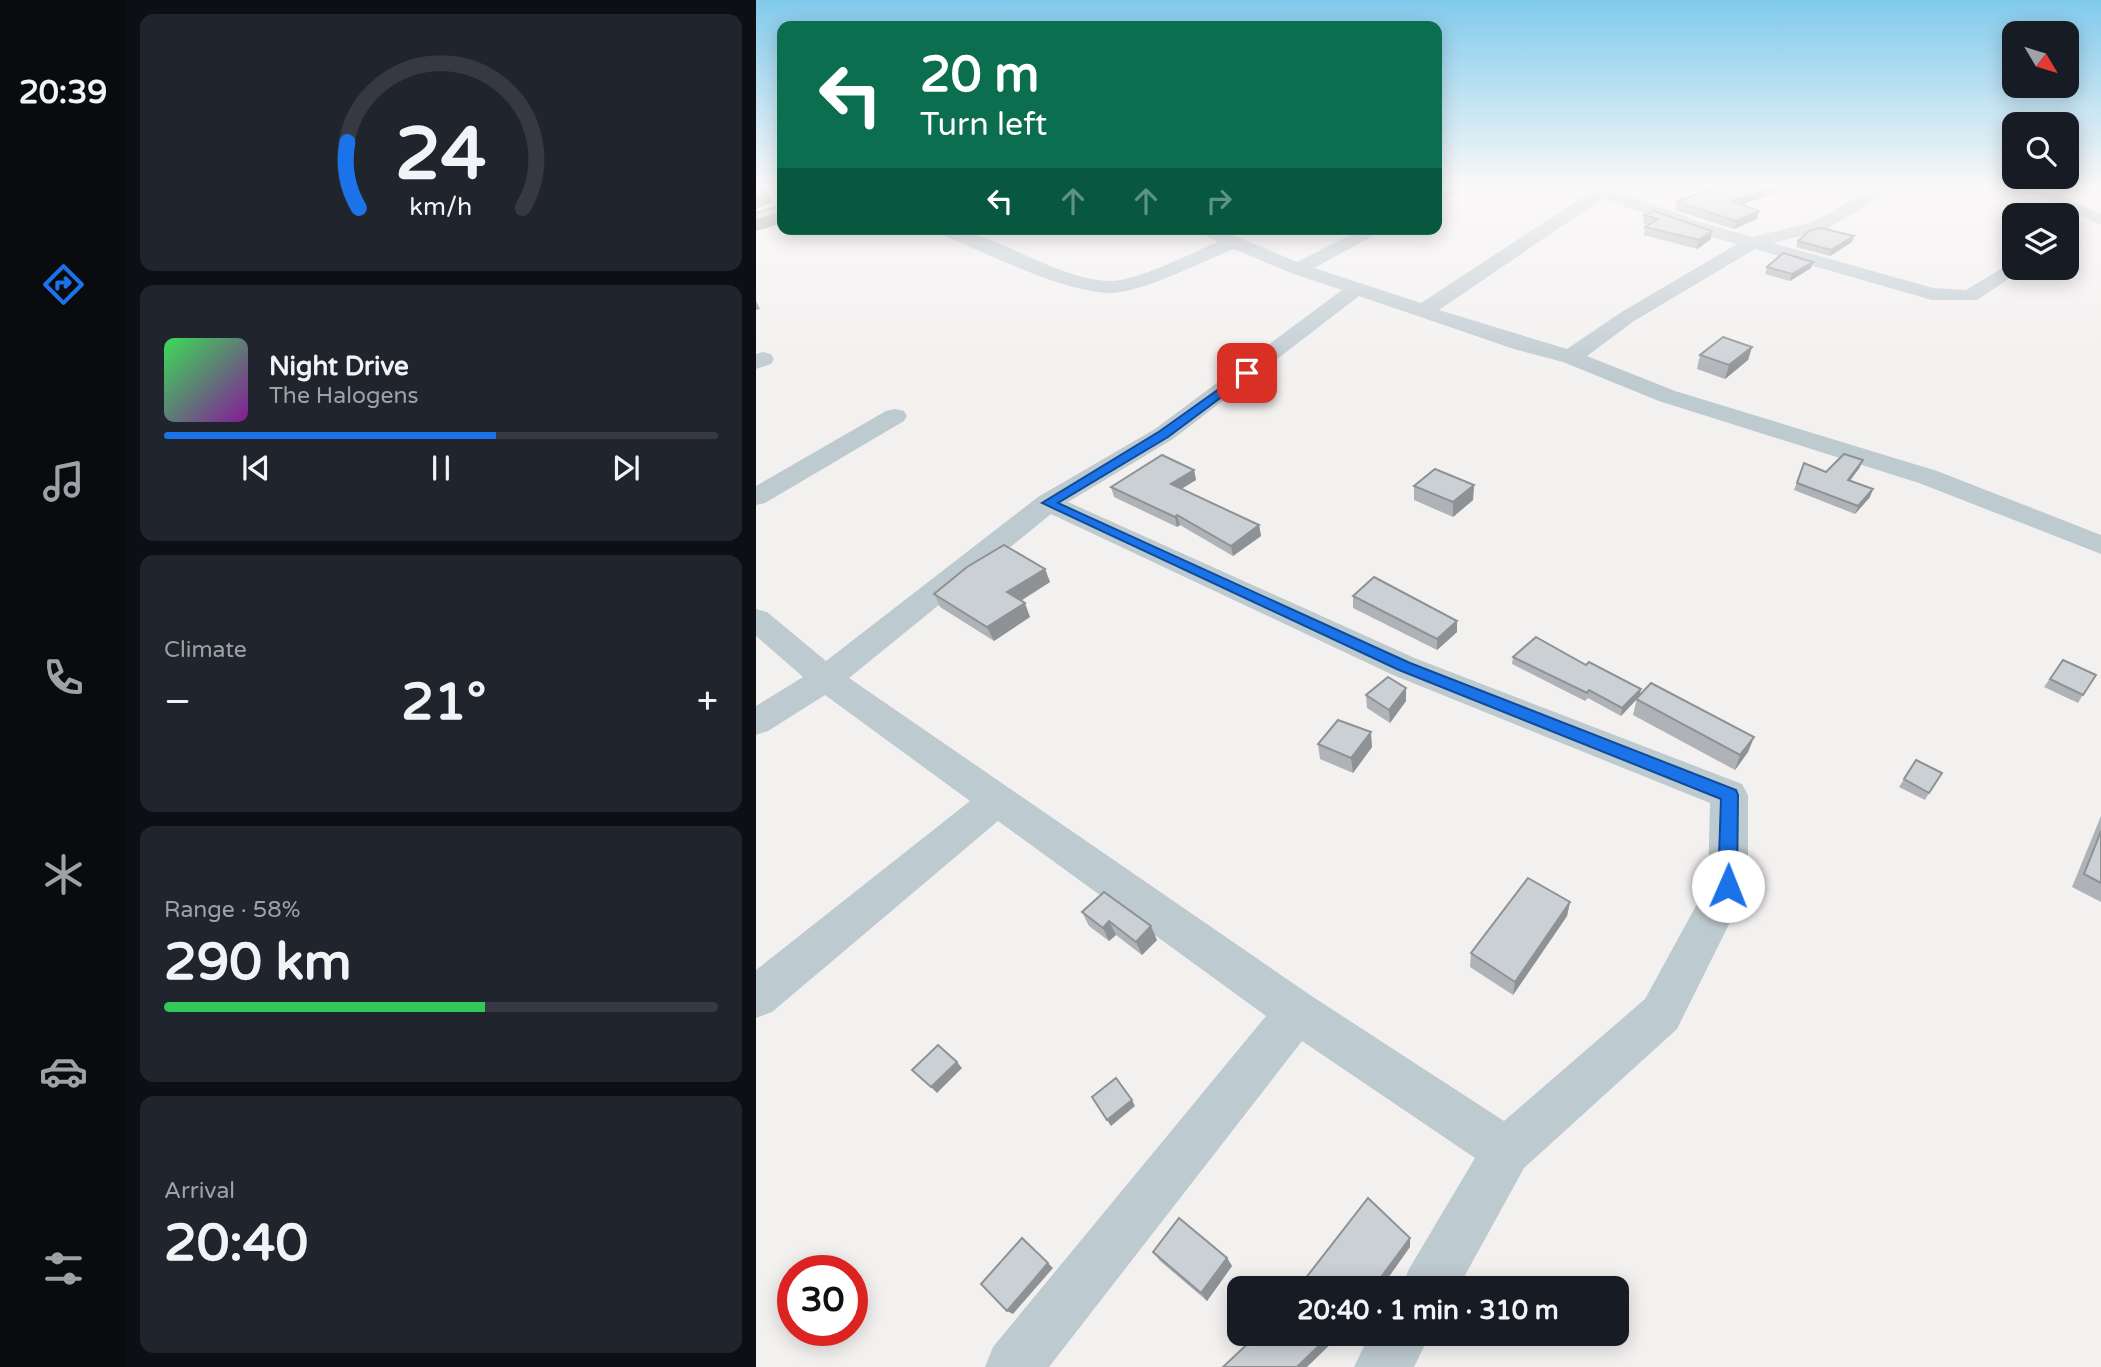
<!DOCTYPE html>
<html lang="en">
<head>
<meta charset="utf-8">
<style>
  :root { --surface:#171b24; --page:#20242c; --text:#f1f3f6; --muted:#9ea1a6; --line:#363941; --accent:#1a73e8 }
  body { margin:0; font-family:"Varela Round",sans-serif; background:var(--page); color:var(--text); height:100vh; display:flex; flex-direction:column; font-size:26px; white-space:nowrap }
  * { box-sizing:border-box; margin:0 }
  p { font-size:23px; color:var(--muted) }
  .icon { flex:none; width:38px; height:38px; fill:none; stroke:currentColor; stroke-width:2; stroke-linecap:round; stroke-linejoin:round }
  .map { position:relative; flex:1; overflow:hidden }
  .side { display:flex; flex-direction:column; gap:14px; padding:14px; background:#0d0f14; width:630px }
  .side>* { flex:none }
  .top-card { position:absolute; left:21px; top:21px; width:665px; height:214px; border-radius:14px; box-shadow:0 4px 18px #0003; background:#0b6e4f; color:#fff; overflow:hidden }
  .needle { width:46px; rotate:128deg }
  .controls { position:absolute; left:1246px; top:21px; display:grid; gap:14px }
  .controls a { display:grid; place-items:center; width:77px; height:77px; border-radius:14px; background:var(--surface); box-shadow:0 4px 18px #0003; font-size:35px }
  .speed { position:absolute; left:21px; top:1255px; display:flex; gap:14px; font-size:35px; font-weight:700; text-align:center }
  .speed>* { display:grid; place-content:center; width:91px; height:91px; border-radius:50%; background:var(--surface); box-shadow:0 4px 18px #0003; line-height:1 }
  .speed .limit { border:10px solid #d22; background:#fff; color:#111 }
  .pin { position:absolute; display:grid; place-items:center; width:60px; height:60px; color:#fff; margin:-30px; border-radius:14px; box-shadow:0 4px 10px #0006 }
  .me { position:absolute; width:77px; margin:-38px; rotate:1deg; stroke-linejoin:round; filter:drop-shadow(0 0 5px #0008) }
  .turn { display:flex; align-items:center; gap:24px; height:147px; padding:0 28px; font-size:32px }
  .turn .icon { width:91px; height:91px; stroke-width:2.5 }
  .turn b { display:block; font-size:49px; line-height:60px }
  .lanes { display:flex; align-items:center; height:66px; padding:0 28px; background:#0003; justify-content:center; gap:35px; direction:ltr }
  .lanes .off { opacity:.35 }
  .big { font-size:52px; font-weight:800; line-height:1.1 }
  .side .widget { flex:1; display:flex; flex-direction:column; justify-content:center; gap:10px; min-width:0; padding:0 24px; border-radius:14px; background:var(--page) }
  .side .dial { align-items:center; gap:0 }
  .dial svg { height:182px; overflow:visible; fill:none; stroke:var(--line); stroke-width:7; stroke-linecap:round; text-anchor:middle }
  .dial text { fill:var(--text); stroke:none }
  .song { display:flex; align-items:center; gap:21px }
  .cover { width:84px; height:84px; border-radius:10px; background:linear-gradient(135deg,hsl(130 70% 55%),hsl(290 70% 35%)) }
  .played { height:7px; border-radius:4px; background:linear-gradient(90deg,var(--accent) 60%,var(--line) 60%) }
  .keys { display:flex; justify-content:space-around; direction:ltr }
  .heat { display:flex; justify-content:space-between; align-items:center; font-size:38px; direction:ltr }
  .charge { height:10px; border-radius:5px; background:linear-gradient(90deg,#34c759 58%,var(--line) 0) }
  .trip { position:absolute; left:471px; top:1276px; width:402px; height:70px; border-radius:14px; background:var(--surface); box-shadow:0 4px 18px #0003; font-weight:800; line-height:70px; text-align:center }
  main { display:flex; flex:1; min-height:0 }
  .menu { display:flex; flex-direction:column; width:126px; justify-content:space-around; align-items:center; background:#090b0e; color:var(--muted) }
  .menu .icon { width:49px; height:49px }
  .menu .selected { color:var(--accent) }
  .menu b { font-size:32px; color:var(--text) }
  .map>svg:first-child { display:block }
</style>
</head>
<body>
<main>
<nav class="menu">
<b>20:39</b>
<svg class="icon selected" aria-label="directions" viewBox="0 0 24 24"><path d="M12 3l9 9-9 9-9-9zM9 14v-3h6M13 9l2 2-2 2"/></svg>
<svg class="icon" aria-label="music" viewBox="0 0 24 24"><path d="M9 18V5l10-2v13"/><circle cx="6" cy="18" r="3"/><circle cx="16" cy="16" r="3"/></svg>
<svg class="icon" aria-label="phone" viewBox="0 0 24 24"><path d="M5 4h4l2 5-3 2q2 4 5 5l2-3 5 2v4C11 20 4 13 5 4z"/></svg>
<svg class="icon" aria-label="climate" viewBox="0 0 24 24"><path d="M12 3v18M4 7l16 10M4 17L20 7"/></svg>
<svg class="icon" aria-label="car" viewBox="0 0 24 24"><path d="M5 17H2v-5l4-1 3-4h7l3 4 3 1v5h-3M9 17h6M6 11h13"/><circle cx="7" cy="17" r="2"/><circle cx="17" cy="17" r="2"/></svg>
<svg class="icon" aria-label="filters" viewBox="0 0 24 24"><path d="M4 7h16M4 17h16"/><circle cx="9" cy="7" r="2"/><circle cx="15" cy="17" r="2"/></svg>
</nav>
<section class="side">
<div class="widget dial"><svg viewBox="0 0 100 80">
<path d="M14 69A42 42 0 1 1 86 69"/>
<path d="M14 69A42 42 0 0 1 9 40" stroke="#1a73e8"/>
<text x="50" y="56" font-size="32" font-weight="700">24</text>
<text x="50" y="72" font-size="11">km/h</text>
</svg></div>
<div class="widget">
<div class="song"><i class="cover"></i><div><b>Night Drive</b><p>The Halogens</p></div></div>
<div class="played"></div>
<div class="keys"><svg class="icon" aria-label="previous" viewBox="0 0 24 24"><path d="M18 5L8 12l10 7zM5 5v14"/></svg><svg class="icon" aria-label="pause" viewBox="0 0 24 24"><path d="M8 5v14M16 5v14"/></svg><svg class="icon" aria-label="next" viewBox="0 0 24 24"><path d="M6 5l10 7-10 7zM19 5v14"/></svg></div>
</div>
<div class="widget"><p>Climate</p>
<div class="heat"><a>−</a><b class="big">21°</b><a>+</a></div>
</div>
<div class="widget"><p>Range · 58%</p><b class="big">290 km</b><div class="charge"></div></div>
<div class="widget"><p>Arrival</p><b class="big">20:40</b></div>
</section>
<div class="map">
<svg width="1345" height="1367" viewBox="0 0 1345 1367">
  <rect width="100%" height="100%" fill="#f3f0f0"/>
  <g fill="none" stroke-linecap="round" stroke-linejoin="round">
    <g fill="#bdcad0" fill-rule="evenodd">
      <path d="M692 187H714L681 204V193Z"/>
      <path d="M825 187H849L944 222 997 237 1057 222 1119 187H1141L1069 230 1017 243 1177 288 1210 290 1253 264 1258 263V268H1269L1221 300H1176L999 249 878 321 831 356 919 391 1181 471 1345 535V554L1163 483 903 401 807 362 758 349 603 296 417 439 312 502 661 659 986 784 992 795V886L921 1029 768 1168 702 1288H645L653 1269 719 1158 546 1041 293 1367H229L237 1347 510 1016 242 821 16 1012 0 1018V970L214 801 69 695 12 731 0 735V706L47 677 0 636V609L11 612 70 661 282 497 399 429 586 290 535 273 478 249C447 261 382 295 350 293 300 289 230 253 183 233L180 229C240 229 290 276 350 281 378 283 435 253 462 242L438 229H463L541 262 607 229H630L558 268 665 303 833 193ZM847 198 932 230 981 244 864 313 811 349 683 310ZM295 514 637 675 954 803 952 884 889 999 748 1121 557 997 93 678Z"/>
      <path d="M1263 187H1285L1345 214V225Z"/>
      <path d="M7 352 15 354 18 359 15 364 0 369V354Z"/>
      <path d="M139 409 148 411 151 416 148 421 9 503 0 505V486L130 411Z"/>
      <path d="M614 1334H674L658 1367H598Z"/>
    </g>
  </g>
  <g fill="#afb3b7">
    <path d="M957 187H1027L1026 190 986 205 1001 219 978 229 919 210 921 202Z"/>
    <path d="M898 211 955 239 941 249 888 235 889 227 892 225 887 223 888 215Z"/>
    <path d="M1042 241 1096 242 1074 256 1040 247Z"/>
    <path d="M1011 267 1055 268 1034 281 1009 274Z"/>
    <path d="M996 347 992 360 969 379 941 369 944 355Z"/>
    <path d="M1048 463 1070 472 1104 467 1094 481 1114 497 1099 514 1038 490Z"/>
    <path d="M438 470 440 480 425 489 503 525 505 536 477 556 424 525 421 527 358 497 355 487Z"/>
    <path d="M718 485 717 500 697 517 658 500V486Z"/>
    <path d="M289 569 294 582 265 601 274 617 238 641 184 607 178 594Z"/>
    <path d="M597 596 701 632 681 650 597 608Z"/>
    <path d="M757 657 830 665 885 689 883 697 998 737 992 752 979 770 877 715 881 698 865 716 832 698 829 701 756 664Z"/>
    <path d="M1307 660 1327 695 1322 703 1288 687Z"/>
    <path d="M650 688V701L634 723 611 708 610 695Z"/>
    <path d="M562 744 616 747 597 773 564 759Z"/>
    <path d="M1160 760 1173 793 1169 800 1143 787Z"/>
    <path d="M1345 816V902L1316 887Z"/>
    <path d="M814 902 811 916 757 995 714 967 715 953Z"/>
    <path d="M326 912 401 940 386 955 360 935 353 941 333 926Z"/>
    <path d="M397 1252 471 1258 476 1266 451 1301 404 1261Z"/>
  </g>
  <g fill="#8e9295">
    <path d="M1015 187H1027L1026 190 974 209 976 201Z"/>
    <path d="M12 193 17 202 0 209V198Z"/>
    <path d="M1003 211 1001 219 978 229 980 221Z"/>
    <path d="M26 213V223L0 231V220Z"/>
    <path d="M956 231 955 239 941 249 943 240Z"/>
    <path d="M1098 236 1096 242 1074 256 1075 250Z"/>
    <path d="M1057 262 1055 268 1034 281 1036 274Z"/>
    <path d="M0 301 4 309 0 310Z"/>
    <path d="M996 347 992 360 969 379 973 365Z"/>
    <path d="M1107 460 1104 467 1089 487 1092 480Z"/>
    <path d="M438 470 440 480 417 494 415 484Z"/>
    <path d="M718 485 717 500 697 517V502Z"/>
    <path d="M1117 489 1114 497 1099 514 1102 506Z"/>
    <path d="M421 515 424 525 421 527 419 517Z"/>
    <path d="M503 525 505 536 477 556 475 546Z"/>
    <path d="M289 569 294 582 256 606 251 592Z"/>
    <path d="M269 603 274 617 238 641 231 627Z"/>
    <path d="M701 621V632L681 650V639Z"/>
    <path d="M650 688V701L634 723 633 710Z"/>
    <path d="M885 689 883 697 865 716 866 708Z"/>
    <path d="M615 732 616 747 597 773 595 758Z"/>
    <path d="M998 737 992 752 979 770 984 755Z"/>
    <path d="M814 902 811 916 757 995 759 982Z"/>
    <path d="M353 921 360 935 353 941 347 928Z"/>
    <path d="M395 926 401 940 386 955 380 942Z"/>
    <path d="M201 1062 206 1068 181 1093 175 1087Z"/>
    <path d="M376 1100 379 1106 355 1126 351 1120Z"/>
    <path d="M654 1238V1247L625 1288H617Z"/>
    <path d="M271 1243 297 1268 257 1314 251 1311Z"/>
    <path d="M471 1258 476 1266 451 1301 445 1293Z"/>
    <path d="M575 1334H585L551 1367H541Z"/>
  </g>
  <g fill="#cbd0d5" stroke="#8e9295" stroke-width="2">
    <path d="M0 187 12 193 0 198Z"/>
    <path d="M957 187H1015L976 201 1003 211 980 221 921 202Z"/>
    <path d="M24 199 26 200V213L0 220V213L22 206Z"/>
    <path d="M898 211 956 231 943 240 889 227 902 219 888 215Z"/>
    <path d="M1065 228 1098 236 1075 250 1042 241 1053 231Z"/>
    <path d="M1027 253 1057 262 1036 274 1011 267Z"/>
    <path d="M967 337 996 347 973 365 944 355Z"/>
    <path d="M1088 454 1107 460 1092 480 1117 489 1102 506 1041 483 1048 463 1070 472Z"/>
    <path d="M406 455 438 470 415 484 503 525 475 546 421 515 419 517 355 487Z"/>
    <path d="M679 469 718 485 697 502 658 486Z"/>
    <path d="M248 545 289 569 251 592 269 603 231 627 178 594 211 567Z"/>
    <path d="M618 577 701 621 681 639 597 596Z"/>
    <path d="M780 637 830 665 833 662 885 689 866 708 833 690 831 693 757 657Z"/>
    <path d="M1307 660 1340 675 1327 695 1294 679Z"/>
    <path d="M632 677 650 688 633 710 610 695Z"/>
    <path d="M895 683 998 737 984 755 880 699Z"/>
    <path d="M582 720 615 732 595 758 562 744Z"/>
    <path d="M1160 760 1186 773 1173 793 1148 779Z"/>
    <path d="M1345 831V883L1328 874Z"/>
    <path d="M772 878 814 902 759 982 715 953Z"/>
    <path d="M348 892 395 926 380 942 353 921 347 928 326 912Z"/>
    <path d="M182 1045 201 1062 175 1087 156 1070Z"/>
    <path d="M360 1078 376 1100 351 1120 336 1097Z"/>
    <path d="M612 1198 654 1238 617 1288H551L554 1285 549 1279Z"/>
    <path d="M423 1218 471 1258 445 1293 397 1252Z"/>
    <path d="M266 1238 292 1263 251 1311 225 1284Z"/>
    <path d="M502 1334H575L541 1367H467Z"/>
  </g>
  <linearGradient id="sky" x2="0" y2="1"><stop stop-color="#81caec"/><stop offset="0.49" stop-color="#faf8f8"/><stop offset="1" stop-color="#faf8f8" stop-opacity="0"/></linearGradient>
  <rect width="1345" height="379" fill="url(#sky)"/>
  <path fill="#1a73e8" stroke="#114b97" stroke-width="2" d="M491 369 496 373 495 375 412 437 302 503 654 663 980 790 982 795 981 886 978 892 972 894 965 892 962 886 965 799 643 670 286 503 404 431Z"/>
</svg>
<div class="controls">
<a><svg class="needle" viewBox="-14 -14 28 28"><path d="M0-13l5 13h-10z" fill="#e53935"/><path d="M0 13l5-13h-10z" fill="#9ea1a6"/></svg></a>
<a><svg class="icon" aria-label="search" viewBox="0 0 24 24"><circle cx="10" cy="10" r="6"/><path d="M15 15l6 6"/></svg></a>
<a><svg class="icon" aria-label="layers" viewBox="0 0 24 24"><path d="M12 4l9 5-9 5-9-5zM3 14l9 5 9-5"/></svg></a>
</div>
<div class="speed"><div class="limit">30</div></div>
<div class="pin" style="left:491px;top:373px;background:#d93025"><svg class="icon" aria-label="arrive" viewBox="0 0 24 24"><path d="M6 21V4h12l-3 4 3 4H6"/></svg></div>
<svg class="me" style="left:972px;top:886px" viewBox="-20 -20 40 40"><circle r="19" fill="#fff"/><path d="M0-13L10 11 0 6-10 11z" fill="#1a73e8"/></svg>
<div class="trip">20:40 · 1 min · 310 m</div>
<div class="top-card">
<div class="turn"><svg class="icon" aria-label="left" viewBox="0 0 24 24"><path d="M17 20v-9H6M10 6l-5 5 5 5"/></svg><div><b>20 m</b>Turn left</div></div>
<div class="lanes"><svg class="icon" aria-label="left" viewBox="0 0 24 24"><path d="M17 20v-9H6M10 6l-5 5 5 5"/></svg><svg class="icon off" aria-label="ahead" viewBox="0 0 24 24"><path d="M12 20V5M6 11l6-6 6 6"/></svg><svg class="icon off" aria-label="ahead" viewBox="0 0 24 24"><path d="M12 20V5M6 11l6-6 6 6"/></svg><svg class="icon off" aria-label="right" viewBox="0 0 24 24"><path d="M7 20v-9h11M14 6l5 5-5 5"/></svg></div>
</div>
</div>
</main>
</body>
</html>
